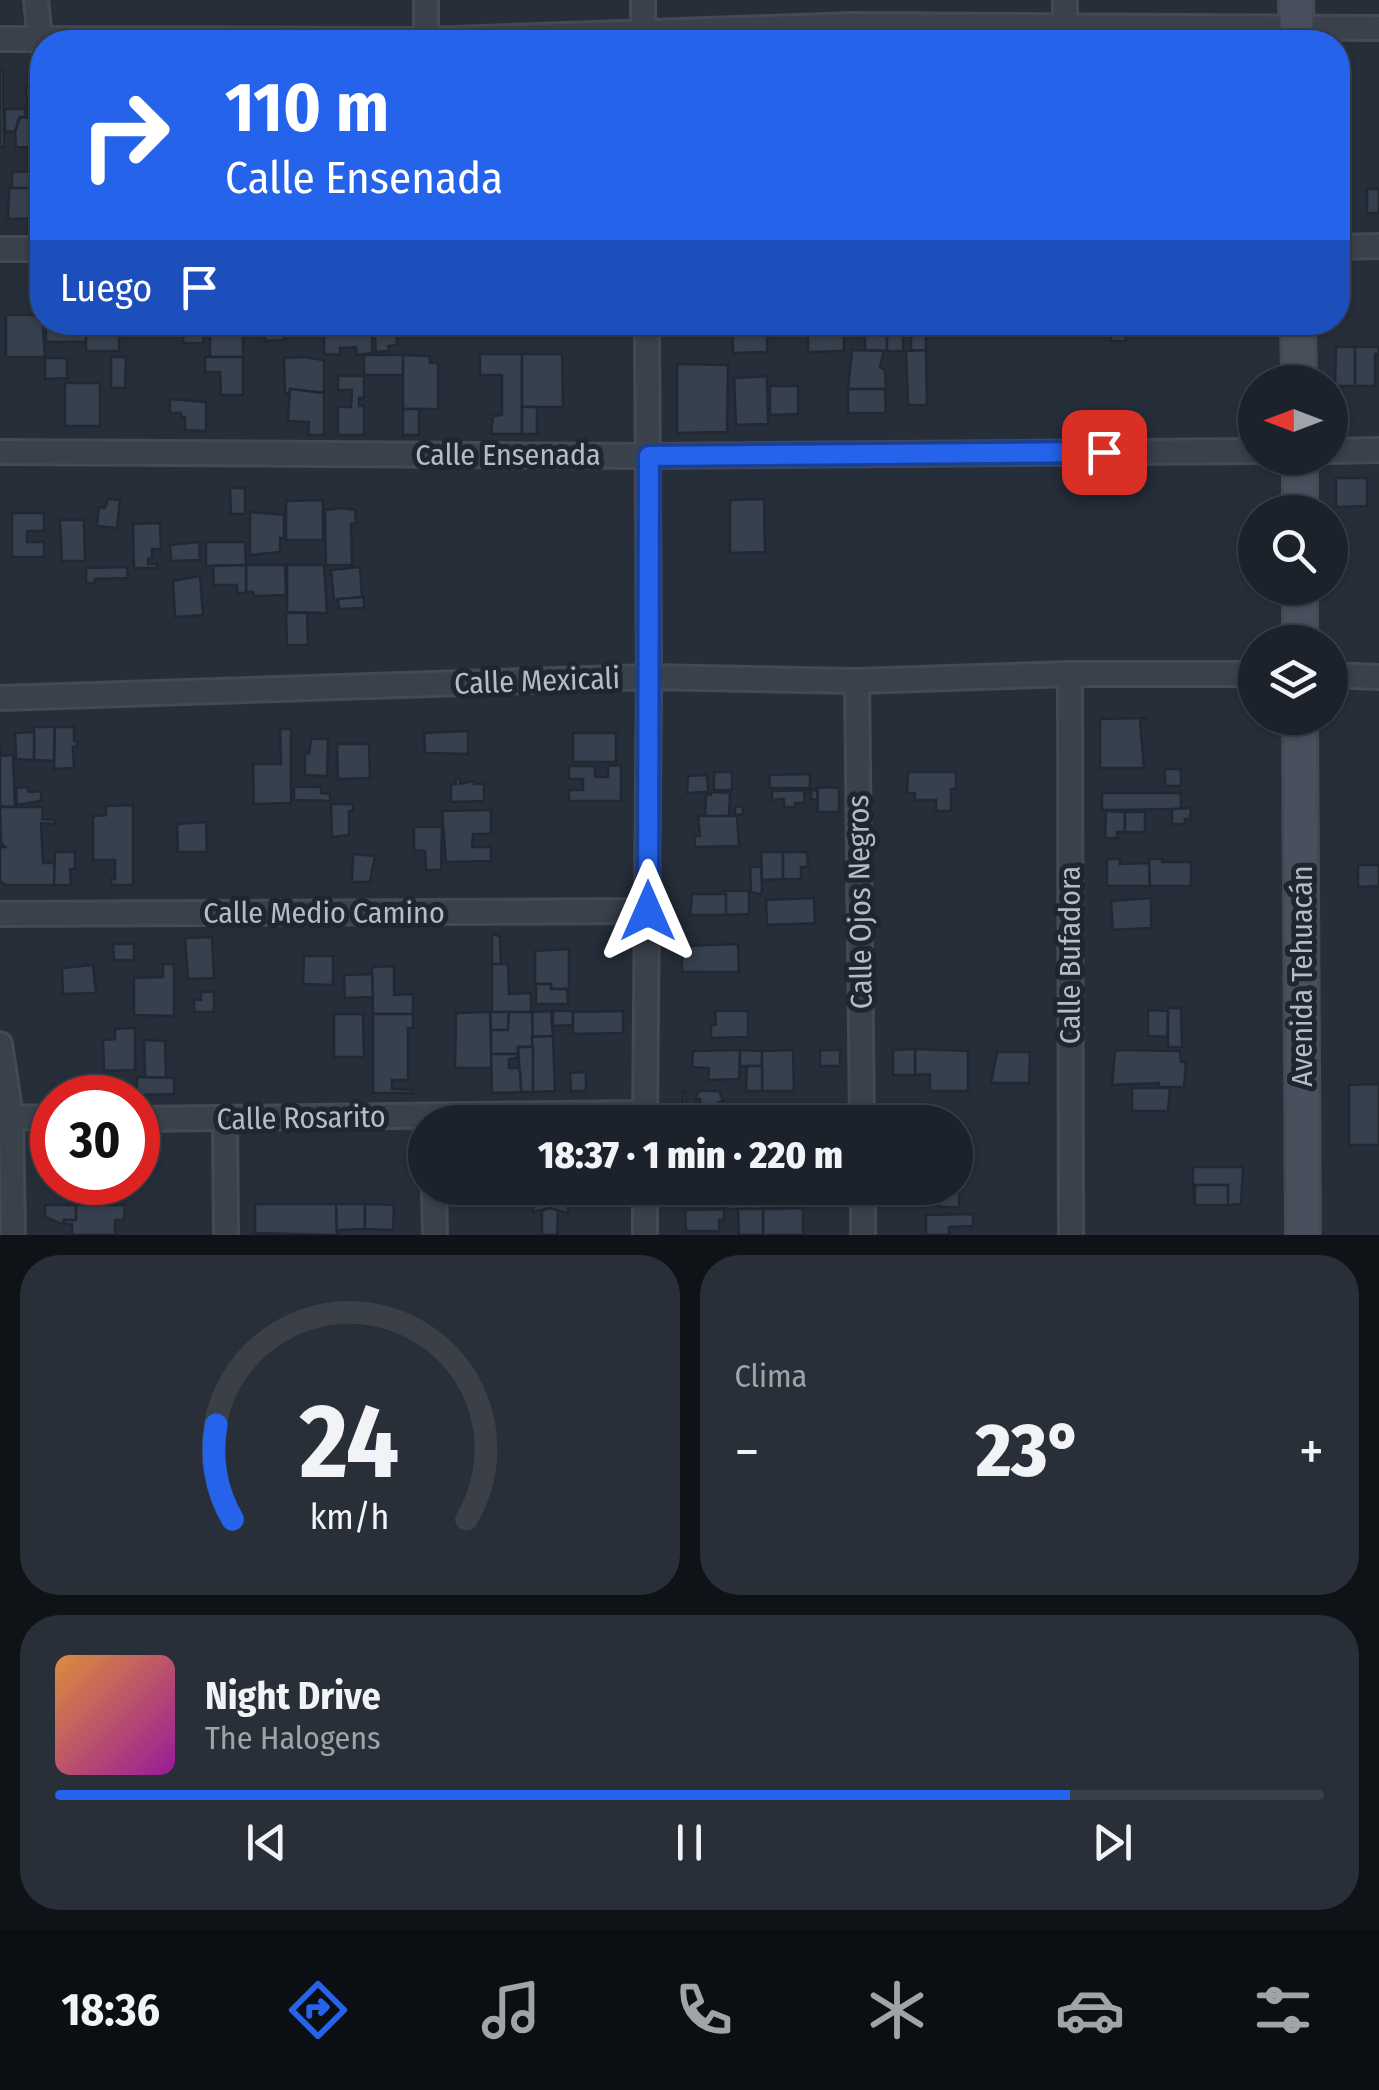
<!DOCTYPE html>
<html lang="es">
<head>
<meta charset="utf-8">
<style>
  :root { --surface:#1c222c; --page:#292f38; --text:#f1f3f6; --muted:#a0a4a9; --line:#3a3f48; --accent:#2563eb }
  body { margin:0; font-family:"Fira Sans Condensed",sans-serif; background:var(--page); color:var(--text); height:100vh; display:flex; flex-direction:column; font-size:38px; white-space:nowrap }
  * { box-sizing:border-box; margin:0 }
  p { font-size:32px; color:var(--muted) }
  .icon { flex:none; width:55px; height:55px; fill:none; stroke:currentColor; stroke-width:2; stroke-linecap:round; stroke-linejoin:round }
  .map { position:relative; height:1235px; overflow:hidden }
  .side { display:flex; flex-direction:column; gap:20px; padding:20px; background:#0f1318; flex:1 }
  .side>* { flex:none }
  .banner { position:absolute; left:30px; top:30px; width:1320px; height:305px; border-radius:40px; box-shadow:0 2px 8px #0004,0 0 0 2px var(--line); background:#2563eb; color:#fff; overflow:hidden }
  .needle { width:65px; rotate:270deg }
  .fabs { position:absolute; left:1238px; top:365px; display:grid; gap:20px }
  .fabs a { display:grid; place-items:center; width:110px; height:110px; border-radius:50%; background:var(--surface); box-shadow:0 2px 8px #0004,0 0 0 2px var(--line); font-size:50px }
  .speed { position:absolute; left:30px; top:1075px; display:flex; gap:20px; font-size:50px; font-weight:700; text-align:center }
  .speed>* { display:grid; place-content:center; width:130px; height:130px; border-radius:50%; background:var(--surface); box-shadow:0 2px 8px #0004,0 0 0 2px var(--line); line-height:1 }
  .speed .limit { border:15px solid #d22; background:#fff; color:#111 }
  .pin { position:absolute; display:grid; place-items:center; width:85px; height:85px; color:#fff; margin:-42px; border-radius:20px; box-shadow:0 5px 15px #0006 }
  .me { position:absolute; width:110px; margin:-55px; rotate:0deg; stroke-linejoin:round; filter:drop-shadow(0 0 8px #0008) }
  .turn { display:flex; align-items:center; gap:35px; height:210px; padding:0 30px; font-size:45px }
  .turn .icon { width:130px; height:130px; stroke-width:2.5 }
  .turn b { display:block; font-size:70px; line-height:85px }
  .then { display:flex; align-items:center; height:95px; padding:0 30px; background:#0003; gap:20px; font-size:38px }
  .big { font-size:75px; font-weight:800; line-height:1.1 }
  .side .card { flex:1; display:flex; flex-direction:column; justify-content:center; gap:15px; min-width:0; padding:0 35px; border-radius:40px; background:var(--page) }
  .side .dial { align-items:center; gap:0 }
  .dial svg { height:260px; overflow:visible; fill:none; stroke:var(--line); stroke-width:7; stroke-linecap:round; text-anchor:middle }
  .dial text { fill:var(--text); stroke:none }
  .song { display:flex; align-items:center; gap:30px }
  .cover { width:120px; height:120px; border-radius:15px; background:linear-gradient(135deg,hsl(30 70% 55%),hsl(300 70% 35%)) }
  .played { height:10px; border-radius:5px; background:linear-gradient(90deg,var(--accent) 80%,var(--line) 80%) }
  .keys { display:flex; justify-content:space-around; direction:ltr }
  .heat { display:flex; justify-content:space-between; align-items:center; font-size:55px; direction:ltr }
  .side .tiles { flex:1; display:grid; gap:20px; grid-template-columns:1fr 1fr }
  .card:last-child { grid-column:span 2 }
  .trip { position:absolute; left:408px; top:1105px; width:565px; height:100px; border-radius:50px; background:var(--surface); box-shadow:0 2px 8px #0004,0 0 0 2px var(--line); font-weight:800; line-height:100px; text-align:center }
  .tabs { display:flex; height:160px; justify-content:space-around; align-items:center; background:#0b0e12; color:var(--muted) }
  .tabs .icon { width:70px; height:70px }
  .tabs .selected { color:var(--accent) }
  .tabs b { font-size:45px; color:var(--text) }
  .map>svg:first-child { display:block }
</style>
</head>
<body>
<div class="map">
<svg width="1379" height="1235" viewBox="0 0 1379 1235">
  <rect width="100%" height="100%" fill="#262e3a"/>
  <g fill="#36404e" stroke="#212832" stroke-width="2.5">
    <path d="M0 69H3L4 147H0Z"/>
    <path d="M42 86V119L39 120V115L28 116 26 87Z"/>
    <path d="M5 109H25V117L18 120 16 132 5 131Z"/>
    <path d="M20 117 42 119V148L16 147 15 132Z"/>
    <path d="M42 171V188H12V172Z"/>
    <path d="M9 188H42V218L8 219Z"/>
    <rect x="1367" y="189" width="12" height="24"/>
    <path d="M6 315H42L45 357H6Z"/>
    <path d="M46 322H70V329H73V322H86V342H46Z"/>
    <rect x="86" y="322" width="33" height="29"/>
    <path d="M184 322H205L203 343H183Z"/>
    <rect x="210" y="322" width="33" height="35"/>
    <path d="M264 322H281L284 340 265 341Z"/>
    <path d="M324 322H372V353L357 355 356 347 340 348V355L324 354Z"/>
    <path d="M396 322 397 345 388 346 389 351 376 352 374 323Z"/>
    <path d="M732 322H767V352L733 353Z"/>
    <path d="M808 322H844V351L808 352Z"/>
    <path d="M865 322H887V351L865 350Z"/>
    <path d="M1111 322H1125L1126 341H1111Z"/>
    <path d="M911 327H926V350L911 351Z"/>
    <rect x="887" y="335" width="16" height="16"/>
    <path d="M1336 347H1355V386H1335Z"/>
    <path d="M1355 347H1379V354H1375V386H1355Z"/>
    <path d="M852 350 884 351 880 367 885 370 886 391 885 389H848Z"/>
    <path d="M926 350 927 405H908L906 351Z"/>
    <path d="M480 354H522V434H491L493 416 502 415V375H480Z"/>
    <path d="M522 354H562L563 407H522Z"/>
    <rect x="364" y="355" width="39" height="20"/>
    <path d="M403 355 430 356V363H438V409H403Z"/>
    <path d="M111 357H126L125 388H111Z"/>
    <path d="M205 357H243V395H221L220 372H205Z"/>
    <path d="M303 357 324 360V393L290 389V395L285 392 284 358Z"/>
    <path d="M45 358H67V378L45 379Z"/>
    <path d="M677 364 728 365 727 432 677 433Z"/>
    <path d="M338 376H364V398H359V406H364V435H338V407H351L352 390H338Z"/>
    <path d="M767 376 768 424 736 425 734 378Z"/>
    <rect x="65" y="383" width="35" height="43"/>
    <path d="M770 386H798V414L770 415Z"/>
    <path d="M290 389 324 393V435H308L309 422 288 421Z"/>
    <path d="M848 389H885L886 413H848Z"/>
    <path d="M170 399 206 402V431L185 430V417H181V413H170Z"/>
    <rect x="522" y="407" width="15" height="27"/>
    <rect x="403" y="409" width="16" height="26"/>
    <path d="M1336 478H1367V506L1336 507Z"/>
    <path d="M230 488H245V514H231Z"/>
    <path d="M108 499 120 500 117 528 97 526 99 507 105 508Z"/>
    <path d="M764 499 765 552 730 553V500Z"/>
    <path d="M323 500V540H286V501Z"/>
    <path d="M342 508 355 510 356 523 351 524 352 565H326L325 510Z"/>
    <path d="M250 512 284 515V538H280V552L250 555Z"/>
    <path d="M12 513H44V531H27V542H44V557H12Z"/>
    <path d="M60 520H84L85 561H62Z"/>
    <path d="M160 523 161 549H152V557L148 559V564H157V568H134L133 524Z"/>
    <path d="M199 542 200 560 171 561 170 545Z"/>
    <path d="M206 542H245L246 565 206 566Z"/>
    <path d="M246 565H285L286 595 254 596 253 592H246Z"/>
    <path d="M246 565V593H237V585H214L213 566Z"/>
    <path d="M287 565H324L327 613 287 612Z"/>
    <path d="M127 567 128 578 95 579V583H86V568Z"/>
    <path d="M360 567 362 597 334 600 331 570Z"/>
    <path d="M200 576 203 615 175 617 173 581Z"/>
    <path d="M364 597V608L339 609 338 599Z"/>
    <path d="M286 613H307L308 645H287Z"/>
    <path d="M1145 718 1140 721 1144 768H1100V719Z"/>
    <path d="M34 727H55L54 761 34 760Z"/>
    <path d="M55 727H74V741H77V747H73L74 768 54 769Z"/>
    <path d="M280 729H291V803L254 804 253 764H281Z"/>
    <path d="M468 731V754L425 753 424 733Z"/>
    <path d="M34 732V760L16 759 15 733Z"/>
    <rect x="573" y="733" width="43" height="29"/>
    <path d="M311 739H328L327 776 305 775V753L309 754Z"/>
    <path d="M0 743 1 756 13 755 15 807H0Z"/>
    <path d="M337 744H369L370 778 338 779Z"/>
    <path d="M621 765V801H569V790H583V779H569V766H595V777H608V766Z"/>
    <rect x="1165" y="769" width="16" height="17"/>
    <rect x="714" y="772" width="18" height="18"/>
    <path d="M908 772H956V789H951V811H936V800H915V793H907Z"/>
    <path d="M810 774V788H770L769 775Z"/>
    <path d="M707 775 708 792 687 793 688 776Z"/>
    <path d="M456 778H460V784L474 781V784H484V801L451 802V784H456Z"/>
    <path d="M27 787 29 792 41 791V801L17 805 16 788Z"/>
    <path d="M294 787H321V793L330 794V801L294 800Z"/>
    <path d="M828 787 839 788V812H818L817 788Z"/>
    <path d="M817 790 818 800 811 799V793H804L805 803H795V807H784V799L772 800V791Z"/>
    <path d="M711 792 730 793 729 816 705 817 706 795H711Z"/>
    <path d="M1102 793H1181V809L1102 810Z"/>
    <path d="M331 804H353V811H349V835L332 837Z"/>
    <path d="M133 805V885H111V879H115V860H93V816L106 815V806Z"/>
    <path d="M743 806V814L737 815 739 846 695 847 694 837 700 836 698 816H735V807Z"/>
    <path d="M0 807H43L42 819 55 820V824L41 823 43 863H55L54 885H6L0 881V847H5L1 843Z"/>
    <path d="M1191 808 1190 819H1185V824H1172V809Z"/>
    <path d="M491 810V834H473L472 847H491V861L446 862 442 811Z"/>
    <path d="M1106 811 1125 812V832H1117V838H1105Z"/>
    <rect x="1125" y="812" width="20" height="20"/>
    <path d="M206 822 207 852H178L177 824Z"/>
    <path d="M414 827H442L441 870H426L425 851 414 850Z"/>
    <path d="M55 852H75V869H70L71 885H54Z"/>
    <path d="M761 852H783V879L762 880Z"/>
    <path d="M783 852H807L808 867H801V879H783Z"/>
    <path d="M353 854 375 856 370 882H352Z"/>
    <path d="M1107 859H1120V864L1149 863 1150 886H1107Z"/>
    <path d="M1149 859H1162V862H1191V886H1150Z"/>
    <path d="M1358 865H1379V886L1358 887Z"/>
    <path d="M750 867H761L762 892 759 894 751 892Z"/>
    <path d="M724 891H749V914L726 915Z"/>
    <path d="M692 894H726V915H690Z"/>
    <path d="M814 898 815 923 767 925 766 900Z"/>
    <path d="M1151 898V928L1113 930 1111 901Z"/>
    <path d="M492 934 500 936 501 964H492Z"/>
    <path d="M212 937 214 978 188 979 185 938Z"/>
    <path d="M113 944H134V960H114Z"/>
    <path d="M738 944 739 972H682V946Z"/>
    <path d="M569 949V989H551V984H535V951Z"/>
    <path d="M304 956H333V985L303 984Z"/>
    <path d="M163 964H174V1016L134 1015V978L163 977Z"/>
    <path d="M492 964H508L509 994 531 993V1012H492Z"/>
    <path d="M93 965 96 993 63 994 62 968Z"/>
    <path d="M394 966V995L413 994V1014H373L372 967Z"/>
    <path d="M372 974 373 997 345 998 344 975Z"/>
    <path d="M536 984H551V989H567L568 1004H536Z"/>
    <path d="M201 992H214V1012H194V1000H201Z"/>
    <path d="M1168 1008H1181L1182 1047H1168Z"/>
    <path d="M1148 1010 1168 1011 1167 1037 1148 1036Z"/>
    <path d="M551 1011 553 1036 532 1037V1012Z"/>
    <path d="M553 1011H573V1025L553 1026Z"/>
    <path d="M623 1011V1033L573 1034V1012Z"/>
    <path d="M715 1011H748V1037L711 1038V1025H716Z"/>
    <path d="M490 1012H509L508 1030H491Z"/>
    <path d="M490 1012 492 1068H455L456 1013Z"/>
    <path d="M509 1012H532L533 1047H518V1054H491V1030H508Z"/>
    <path d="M334 1014H363L364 1057H334Z"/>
    <path d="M373 1014H413V1028H408V1080H392V1089L413 1090V1093H373Z"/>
    <path d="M135 1028V1070L104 1071 103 1040 115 1039V1029Z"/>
    <path d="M553 1036 555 1091 533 1092 532 1037Z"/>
    <path d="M144 1040 165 1041 166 1078 145 1077Z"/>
    <path d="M518 1047H533V1092H521Z"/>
    <path d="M915 1049 968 1051V1091H930V1074L915 1075Z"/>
    <path d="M915 1049V1075H893V1050Z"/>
    <path d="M740 1050 762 1051V1066H740Z"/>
    <path d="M740 1050 739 1079 708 1080 709 1068 692 1067 693 1051Z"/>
    <path d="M793 1050 794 1091H762V1051Z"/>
    <rect x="820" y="1050" width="20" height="16"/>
    <path d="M1115 1050 1180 1051 1181 1062H1186L1184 1087H1159V1083L1112 1085Z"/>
    <path d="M997 1052H1030L1029 1083H991Z"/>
    <path d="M491 1054H517V1058L509 1059V1068H518L520 1072 521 1092 492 1093Z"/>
    <path d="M747 1066H762V1091H746Z"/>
    <path d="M586 1072V1091H571L570 1073Z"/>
    <path d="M137 1077 174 1078V1094L137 1095Z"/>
    <path d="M1379 1084V1145H1349V1085Z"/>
    <path d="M1132 1088H1170L1168 1111H1132Z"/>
    <path d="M683 1091H686V1105L700 1104V1099H695L699 1091H719L723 1100 715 1105V1110L683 1111Z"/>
    <rect x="955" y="1130" width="14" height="29"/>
    <path d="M1193 1167H1243L1241 1204 1228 1205V1185H1195L1193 1205Z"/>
    <path d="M955 1173H959V1207H939L938 1188H955Z"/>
    <rect x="1195" y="1185" width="33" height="20"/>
    <path d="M728 1188 746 1189 745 1209H726L724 1189Z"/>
    <path d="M744 1188H763V1209H745Z"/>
    <path d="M533 1191 568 1192V1213L549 1208 533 1212Z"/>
    <path d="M255 1204H336L337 1235 255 1233Z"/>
    <path d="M336 1204H365V1229L337 1230Z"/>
    <path d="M365 1204 394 1205 393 1230 365 1229Z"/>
    <path d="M45 1205H76V1220H64L62 1224 45 1217Z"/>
    <path d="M76 1205H125L124 1220H115V1235H72V1224H64V1220H76Z"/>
    <path d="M549 1208 558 1210 557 1235H542V1211Z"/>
    <path d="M803 1208V1235H763V1209Z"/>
    <path d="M724 1209V1220H719V1231H686L685 1210Z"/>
    <path d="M738 1209H763V1235H739Z"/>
    <path d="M973 1214V1226L949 1227V1235H926V1215Z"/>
  </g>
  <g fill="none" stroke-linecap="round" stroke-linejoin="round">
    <g stroke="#434a54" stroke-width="28">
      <g id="street">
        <path d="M36 0 40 38"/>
        <path d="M643 0V41"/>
        <path d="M1065 0V26"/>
        <path d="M0 39 426 40 851 25 1379 28"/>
        <path d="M426 40V0"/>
        <path d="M1338 247 1379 246"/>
        <path d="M0 249H42"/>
        <path d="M1330 451 1379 450"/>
        <path d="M0 452 649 456 1255 451"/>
        <path d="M1070 674 1071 1235"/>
        <path d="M1330 675 1379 677"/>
        <path d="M857 681 862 1122"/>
        <path d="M0 698 649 677 857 681 1070 674H1255"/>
        <path d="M0 914 648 911"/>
        <path d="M0 1044 11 1117 13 1235"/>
        <path d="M11 1117 52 1118"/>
        <path d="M138 1119 645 1113"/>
        <path d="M225 1120 226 1235"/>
        <path d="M645 1122 649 677 647 322"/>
        <path d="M434 1188 435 1235"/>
        <path d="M645 1188V1235"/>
        <path d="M863 1188V1235"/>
      </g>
    </g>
    <g stroke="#434a54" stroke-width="38">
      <g id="secondary">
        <path d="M1296 0 1297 42"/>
        <path d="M1298 322 1299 382"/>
        <path d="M1300 458V512"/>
        <path d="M1300 588V642"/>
        <path d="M1300 718 1303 1235"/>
      </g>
    </g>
    <use href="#street" stroke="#3a414b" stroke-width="22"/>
    <use href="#secondary" stroke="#48505d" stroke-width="32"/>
  </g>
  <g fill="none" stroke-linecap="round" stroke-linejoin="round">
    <g stroke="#184099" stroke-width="25">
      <path id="route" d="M648 911 649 456 1104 452"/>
    </g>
    <use href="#route" stroke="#2563eb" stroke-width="18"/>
  </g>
  <g text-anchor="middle" stroke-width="10" stroke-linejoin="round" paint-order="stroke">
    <g font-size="30" fill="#b6bcc6" stroke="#1f2630">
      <text x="508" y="465">Calle Ensenada</text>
      <text transform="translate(537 681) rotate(-2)" y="10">Calle Mexicali</text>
      <text transform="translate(860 902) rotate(-91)" y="10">Calle Ojos Negros</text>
      <text x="324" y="923">Calle Medio Camino</text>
      <text transform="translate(1070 955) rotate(-90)" y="10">Calle Bufadora</text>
      <text transform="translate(1302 976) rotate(-90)" y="10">Avenida Tehuacán</text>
      <text transform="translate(301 1118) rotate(-1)" y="10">Calle Rosarito</text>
    </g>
  </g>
</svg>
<div class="fabs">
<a><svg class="needle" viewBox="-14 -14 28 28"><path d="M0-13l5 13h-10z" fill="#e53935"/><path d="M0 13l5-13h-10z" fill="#a0a4a9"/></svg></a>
<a><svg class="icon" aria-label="search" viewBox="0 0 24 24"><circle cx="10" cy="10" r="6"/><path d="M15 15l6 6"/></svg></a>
<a><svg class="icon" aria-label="layers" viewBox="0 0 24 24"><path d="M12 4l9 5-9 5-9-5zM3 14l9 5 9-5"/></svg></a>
</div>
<div class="speed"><div class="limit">30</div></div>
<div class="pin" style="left:1104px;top:452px;background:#d93025"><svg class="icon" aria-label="arrive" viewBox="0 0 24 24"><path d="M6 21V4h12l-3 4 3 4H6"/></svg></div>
<svg class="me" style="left:648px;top:911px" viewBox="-20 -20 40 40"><path d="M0-17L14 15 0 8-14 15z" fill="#2563eb" stroke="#fff" stroke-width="4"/></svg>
<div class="trip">18:37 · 1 min · 220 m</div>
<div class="banner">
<div class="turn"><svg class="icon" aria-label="right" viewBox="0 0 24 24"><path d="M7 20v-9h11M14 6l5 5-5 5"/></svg><div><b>110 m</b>Calle Ensenada</div></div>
<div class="then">Luego<svg class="icon" aria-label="arrive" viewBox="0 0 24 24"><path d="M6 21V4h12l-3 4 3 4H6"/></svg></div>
</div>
</div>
<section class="side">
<div class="tiles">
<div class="card dial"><svg viewBox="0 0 100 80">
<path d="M14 69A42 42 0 1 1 86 69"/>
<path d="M14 69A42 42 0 0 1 9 40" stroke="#2563eb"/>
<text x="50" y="56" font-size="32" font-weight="700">24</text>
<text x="50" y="72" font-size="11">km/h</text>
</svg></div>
<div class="card"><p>Clima</p>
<div class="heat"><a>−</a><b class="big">23°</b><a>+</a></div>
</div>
<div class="card">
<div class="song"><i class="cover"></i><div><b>Night Drive</b><p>The Halogens</p></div></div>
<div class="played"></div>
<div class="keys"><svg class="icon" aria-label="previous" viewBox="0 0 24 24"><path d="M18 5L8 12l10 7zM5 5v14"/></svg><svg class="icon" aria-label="pause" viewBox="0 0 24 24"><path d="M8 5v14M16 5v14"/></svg><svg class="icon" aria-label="next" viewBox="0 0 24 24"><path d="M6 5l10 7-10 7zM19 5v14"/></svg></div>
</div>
</div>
</section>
<nav class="tabs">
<b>18:36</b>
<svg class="icon selected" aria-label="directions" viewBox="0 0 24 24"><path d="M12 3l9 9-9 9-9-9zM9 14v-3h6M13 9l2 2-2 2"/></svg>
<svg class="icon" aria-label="music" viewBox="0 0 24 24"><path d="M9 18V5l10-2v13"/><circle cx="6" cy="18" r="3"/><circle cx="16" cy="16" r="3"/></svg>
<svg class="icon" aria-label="phone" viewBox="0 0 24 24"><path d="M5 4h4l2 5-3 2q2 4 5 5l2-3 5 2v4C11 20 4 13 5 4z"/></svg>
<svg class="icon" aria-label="climate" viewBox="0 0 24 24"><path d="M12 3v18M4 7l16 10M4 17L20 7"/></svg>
<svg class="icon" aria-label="car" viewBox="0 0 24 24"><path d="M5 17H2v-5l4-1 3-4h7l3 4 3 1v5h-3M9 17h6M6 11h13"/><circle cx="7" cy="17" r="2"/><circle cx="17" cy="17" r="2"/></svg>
<svg class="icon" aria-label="filters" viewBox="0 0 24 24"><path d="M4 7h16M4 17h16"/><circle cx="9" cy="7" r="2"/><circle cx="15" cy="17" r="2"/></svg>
</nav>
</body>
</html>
